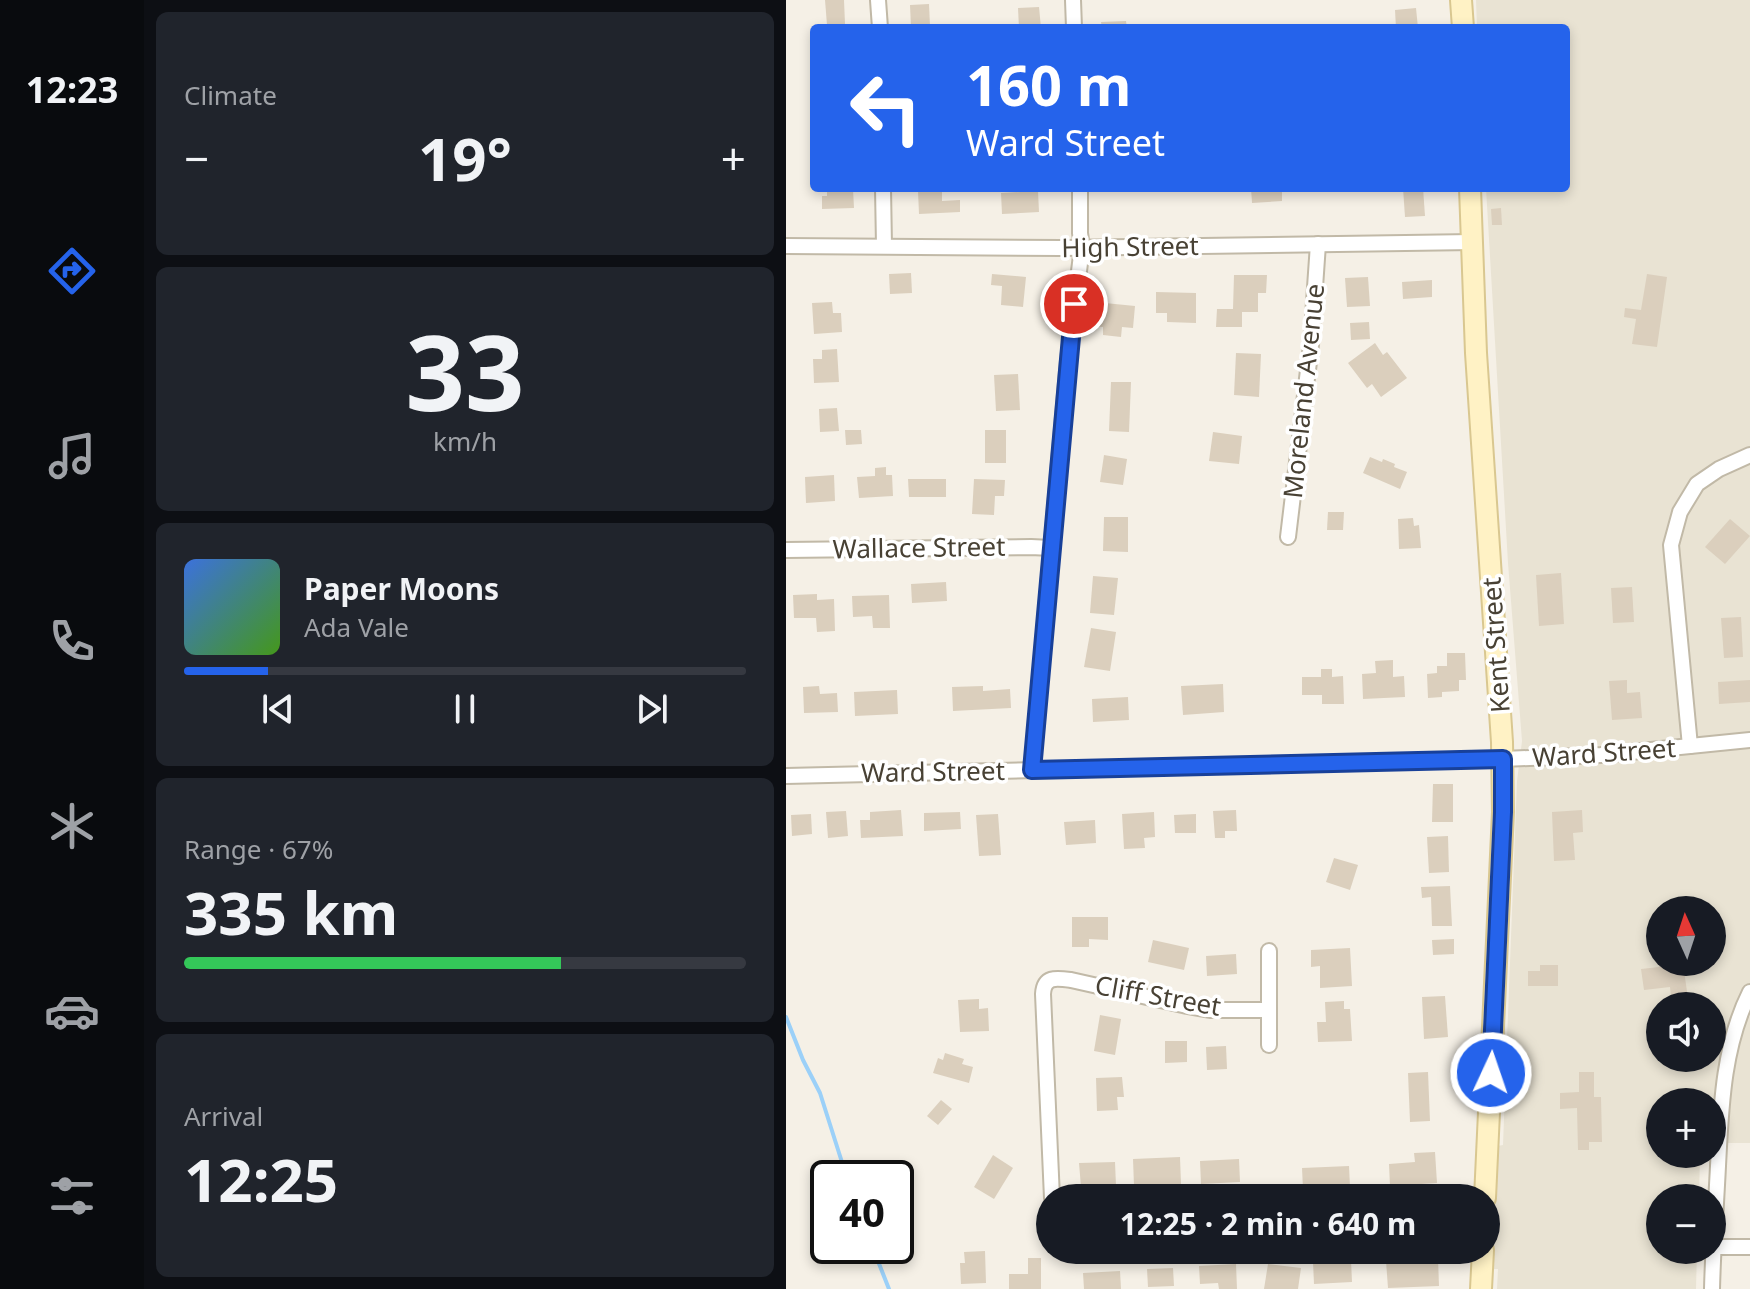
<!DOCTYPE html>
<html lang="en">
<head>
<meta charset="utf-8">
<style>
  :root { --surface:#171b24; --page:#20242c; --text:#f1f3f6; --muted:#9ea1a6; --line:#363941; --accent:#2563eb }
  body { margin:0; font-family:"Noto Sans",sans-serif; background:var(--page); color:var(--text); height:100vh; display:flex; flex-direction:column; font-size:30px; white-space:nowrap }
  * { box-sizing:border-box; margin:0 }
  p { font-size:26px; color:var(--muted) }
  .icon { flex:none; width:44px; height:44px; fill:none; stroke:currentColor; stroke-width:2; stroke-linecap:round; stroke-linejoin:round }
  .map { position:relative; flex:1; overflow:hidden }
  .drawer { display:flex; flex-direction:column; gap:12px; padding:12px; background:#0d0f14; width:642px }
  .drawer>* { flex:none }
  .banner { position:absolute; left:24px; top:24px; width:760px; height:168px; border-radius:8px; box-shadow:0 4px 12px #0003; background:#2563eb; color:#fff; overflow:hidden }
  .needle { width:52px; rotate:357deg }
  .buttons { position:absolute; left:860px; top:896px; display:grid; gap:16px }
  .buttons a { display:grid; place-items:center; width:80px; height:80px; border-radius:50%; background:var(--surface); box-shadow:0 4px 12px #0003; font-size:40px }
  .speed { position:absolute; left:24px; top:1160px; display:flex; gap:16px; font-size:40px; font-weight:700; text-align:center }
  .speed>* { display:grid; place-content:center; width:104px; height:104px; border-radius:50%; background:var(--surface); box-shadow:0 4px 12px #0003; line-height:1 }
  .speed .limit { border:4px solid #111; border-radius:12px; background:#fff; color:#111 }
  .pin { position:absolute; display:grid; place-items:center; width:68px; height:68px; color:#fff; margin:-34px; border:4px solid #fff; border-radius:50%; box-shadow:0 2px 8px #0007 }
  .me { position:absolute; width:88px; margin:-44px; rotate:3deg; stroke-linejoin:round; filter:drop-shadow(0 0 6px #0008) }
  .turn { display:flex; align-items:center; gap:28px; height:168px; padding:0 24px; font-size:36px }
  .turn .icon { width:104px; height:104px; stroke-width:2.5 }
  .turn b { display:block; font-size:56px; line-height:68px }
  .big { font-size:60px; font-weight:700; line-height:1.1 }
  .drawer .widget { flex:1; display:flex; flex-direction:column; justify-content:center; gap:12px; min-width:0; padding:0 28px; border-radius:12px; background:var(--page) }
  .drawer .dial { align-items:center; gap:0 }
  .dial b { font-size:104px; line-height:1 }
  .song { display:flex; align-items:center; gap:24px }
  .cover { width:96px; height:96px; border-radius:12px; background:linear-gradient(135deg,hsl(220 70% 55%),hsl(100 70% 35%)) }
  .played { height:8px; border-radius:4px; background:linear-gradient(90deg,var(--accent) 15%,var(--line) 15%) }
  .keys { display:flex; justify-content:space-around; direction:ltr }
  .heat { display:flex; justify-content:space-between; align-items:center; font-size:44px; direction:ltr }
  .charge { height:12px; border-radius:6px; background:linear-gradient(90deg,#34c759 67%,var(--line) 0) }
  .trip { position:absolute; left:250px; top:1184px; width:464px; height:80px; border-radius:40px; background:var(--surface); box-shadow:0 4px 12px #0003; font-weight:700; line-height:80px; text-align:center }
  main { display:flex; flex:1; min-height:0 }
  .menu { display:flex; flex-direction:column; width:144px; justify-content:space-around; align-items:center; background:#090b0e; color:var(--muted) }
  .menu .icon { width:56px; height:56px }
  .menu .selected { color:var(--accent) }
  .menu b { font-size:36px; color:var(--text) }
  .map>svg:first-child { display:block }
</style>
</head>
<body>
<main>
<nav class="menu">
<b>12:23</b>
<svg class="icon selected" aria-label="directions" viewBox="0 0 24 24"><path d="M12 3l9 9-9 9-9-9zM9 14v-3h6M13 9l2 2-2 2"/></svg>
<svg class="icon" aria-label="music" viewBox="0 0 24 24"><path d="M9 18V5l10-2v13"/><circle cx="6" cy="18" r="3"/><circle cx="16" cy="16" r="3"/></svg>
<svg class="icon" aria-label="phone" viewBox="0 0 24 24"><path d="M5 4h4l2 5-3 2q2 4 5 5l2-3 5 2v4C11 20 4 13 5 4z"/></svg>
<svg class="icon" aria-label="climate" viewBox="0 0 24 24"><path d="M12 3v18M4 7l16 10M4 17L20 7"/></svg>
<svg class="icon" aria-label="car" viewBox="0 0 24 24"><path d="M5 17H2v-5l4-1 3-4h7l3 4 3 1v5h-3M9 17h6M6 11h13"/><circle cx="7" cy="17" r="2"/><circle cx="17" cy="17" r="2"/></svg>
<svg class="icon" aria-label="filters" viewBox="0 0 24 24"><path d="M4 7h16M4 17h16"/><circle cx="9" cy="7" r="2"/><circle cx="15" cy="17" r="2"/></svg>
</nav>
<section class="drawer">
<div class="widget"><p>Climate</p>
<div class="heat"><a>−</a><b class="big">19°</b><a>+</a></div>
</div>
<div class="widget dial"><b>33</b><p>km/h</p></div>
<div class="widget">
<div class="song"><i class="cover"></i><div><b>Paper Moons</b><p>Ada Vale</p></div></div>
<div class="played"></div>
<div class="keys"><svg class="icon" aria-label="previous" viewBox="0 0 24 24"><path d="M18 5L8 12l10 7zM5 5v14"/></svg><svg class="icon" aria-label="pause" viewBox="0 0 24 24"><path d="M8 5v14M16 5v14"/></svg><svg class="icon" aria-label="next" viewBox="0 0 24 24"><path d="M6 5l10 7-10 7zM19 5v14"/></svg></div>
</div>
<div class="widget"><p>Range · 67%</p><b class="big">335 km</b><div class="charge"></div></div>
<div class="widget"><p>Arrival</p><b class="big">12:25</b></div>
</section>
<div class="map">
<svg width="964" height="1289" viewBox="0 0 964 1289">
  <rect width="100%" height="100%" fill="#f5f0e6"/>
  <path fill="#e9e3d3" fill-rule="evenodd" d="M690 0H964V1143H926V1102H874V1154H914L913 1198H874V1250H911L910 1289H711L712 1269H706L711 1146 717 1145 731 781 736 741 722 563 700 188H780V28H691ZM874 910H926V962H874ZM874 1006H926V1058H874Z"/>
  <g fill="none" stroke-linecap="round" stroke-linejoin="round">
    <g stroke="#9bd0f8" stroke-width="4">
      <path d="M0 1017 17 1060 34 1093 61 1178"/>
      <path d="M86 1246 103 1289"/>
    </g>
  </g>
  <g fill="#dbcfbd">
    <path d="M39 0H58L59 24 41 25Z"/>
    <path d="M143 4 144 26 125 27 124 5Z"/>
    <path d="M253 7 255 28H233L232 8Z"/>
    <path d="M630 8 632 28H610L609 10Z"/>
    <path d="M340 21 341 28H316L315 22Z"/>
    <path d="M465 188H496V201L466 203Z"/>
    <path d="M617 188H637L639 216 619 217Z"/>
    <path d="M67 189 68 208 36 209V196H41V190Z"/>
    <path d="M156 189V201L174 200V212L133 214 132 191Z"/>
    <path d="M252 191 253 212 216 214 215 193Z"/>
    <path d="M715 208 716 225H706L705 209Z"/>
    <path d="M125 273 126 293 104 294 103 274Z"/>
    <path d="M206 274 240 277 237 307 215 305 216 286 205 285Z"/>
    <path d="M861 274 881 277 871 347 846 344 850 319 838 317 839 308 855 310Z"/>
    <path d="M448 275H481L480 293H472V312H456V327H430L431 309H447Z"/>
    <path d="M582 277 584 306 561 307 559 278Z"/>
    <path d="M646 280V297L617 299 616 282Z"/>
    <path d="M370 292 410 293V323L381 322V313H370Z"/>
    <path d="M46 302 47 313H55L56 332 28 334 26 303Z"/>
    <path d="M309 302 349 306 347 328 336 327 335 337 317 335V327L307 326Z"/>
    <path d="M583 322 584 339 565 340 564 323Z"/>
    <path d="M589 343 597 355 601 352 621 378 595 397 586 384 581 388 562 363Z"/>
    <path d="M51 349 53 382 28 383 27 359H36V350Z"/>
    <path d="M450 353 475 354 473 397 448 395Z"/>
    <path d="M232 374 234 410 210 411 208 375Z"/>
    <path d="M325 382H345L343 432 323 431Z"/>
    <path d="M51 408 53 431 34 432 33 409Z"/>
    <path d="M59 430H75L76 444 60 445Z"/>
    <rect x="199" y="430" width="21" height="33"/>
    <path d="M427 432 456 436 453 464 423 461Z"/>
    <path d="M318 455 341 459 337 485 314 482Z"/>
    <path d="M584 457 596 462 597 459 609 464 608 467 621 472 614 489 577 473Z"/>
    <path d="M100 467V475H106L107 496 73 498 71 477 89 476V468Z"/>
    <path d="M48 475 49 501 20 503 19 477Z"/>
    <path d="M122 479H160V497H123Z"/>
    <path d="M188 479 219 480 218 496H209L208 515 186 514Z"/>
    <path d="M542 512H558L557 530H541Z"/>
    <path d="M318 517H342V552L317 551Z"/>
    <path d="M627 518 628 526 633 525 635 548 613 549 612 519Z"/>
    <path d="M944 519 964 536 939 564 919 547Z"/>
    <path d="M775 573 778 624 753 626 750 575Z"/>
    <path d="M307 576 332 578 328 615 304 613Z"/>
    <path d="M160 582 161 601 126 603 125 584Z"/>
    <path d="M846 587 848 622 827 623 825 588Z"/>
    <path d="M31 594V600L48 599 49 631 31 632 30 618H8L7 595Z"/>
    <path d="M103 595 104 628H87L86 616 67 617 66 596Z"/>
    <path d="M955 617 957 657 938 658 935 618Z"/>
    <path d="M305 628 330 632 324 671 298 667Z"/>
    <path d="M661 653H679L680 680H673V691L656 692V697L642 698 641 674 651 673V666H661Z"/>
    <path d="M607 660V677L618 676 619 697 577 699 576 674 590 673 589 661Z"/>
    <path d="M535 669H546V677L557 676 558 704H536V695H516V677H535Z"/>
    <path d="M841 680V693L854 692 856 718 826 720 823 681Z"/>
    <path d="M964 680V702L933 704 932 682Z"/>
    <path d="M437 684 438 712 397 715 395 686Z"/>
    <path d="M33 686 34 694 51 693 52 712 18 713 17 687Z"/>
    <path d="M197 686V691L224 689 225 708 167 711 166 687Z"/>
    <path d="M111 690 112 714 69 716 68 692Z"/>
    <path d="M342 697 343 720 307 722 306 699Z"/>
    <path d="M647 784H667V822H646Z"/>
    <path d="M115 810 117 836 75 838 74 820H84V812Z"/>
    <path d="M450 810 451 831H439V838H429L427 811Z"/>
    <path d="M796 810 797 832 787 833 789 860 768 861 766 812Z"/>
    <path d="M60 811 62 836 42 838 40 812Z"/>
    <path d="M174 812 175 829 138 831V813Z"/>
    <path d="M368 812 369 837 358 838 359 848 338 849 336 814Z"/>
    <path d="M25 814 26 834 6 836 5 815Z"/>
    <path d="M212 814 215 855 193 856 190 815Z"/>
    <path d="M410 814V833H389L388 815Z"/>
    <path d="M309 820 310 843 280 845 278 822Z"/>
    <path d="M662 836 663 872 643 873 641 837Z"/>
    <path d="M548 858 572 865 564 890 540 882Z"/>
    <path d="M664 886 666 926H646L645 897 636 898 635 887Z"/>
    <path d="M286 917H322V940L303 939V947H286Z"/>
    <path d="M668 939V954L647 955 646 940Z"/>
    <path d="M367 940 403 948 398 970 362 962Z"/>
    <path d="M564 948 566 986 534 988V966L525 967V950Z"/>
    <path d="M450 954 451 974 421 976 420 956Z"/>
    <path d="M873 962H886L887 965 897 963 903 1006H886L884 987 858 990 855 969 873 967Z"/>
    <path d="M754 965H772V986H742V971H754Z"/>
    <path d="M659 996 662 1037 638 1039 636 997Z"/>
    <path d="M193 999V1009L202 1008 203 1031 174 1032 172 1000Z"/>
    <path d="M558 1001V1009H564L566 1041 532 1042 531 1022H540L539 1002Z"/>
    <path d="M314 1015 335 1019 329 1055 308 1051Z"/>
    <path d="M379 1041H401V1062L379 1063Z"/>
    <path d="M440 1046 441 1069 421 1070 420 1047Z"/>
    <path d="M159 1053 178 1059 176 1064 187 1067 183 1083 147 1073 152 1058 157 1060Z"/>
    <path d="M642 1072 644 1121 624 1122 622 1073Z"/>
    <path d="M793 1072H808V1097H815L816 1142H803V1150H792L791 1108 774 1109V1093L793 1092Z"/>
    <path d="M336 1077 338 1097H331L332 1110 311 1111 310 1078Z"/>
    <path d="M155 1100 166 1109 152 1125 141 1116Z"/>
    <path d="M649 1152 651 1183 604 1186 603 1164 629 1162 628 1153Z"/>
    <path d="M207 1155 227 1168 208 1199 188 1187Z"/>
    <path d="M394 1157 395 1184 348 1186 347 1159Z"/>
    <path d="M453 1159 454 1182 415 1184 414 1161Z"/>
    <path d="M329 1162 330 1186 295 1187 293 1163Z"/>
    <path d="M563 1166 564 1187 517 1189 516 1168Z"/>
    <path d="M199 1251 200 1283 175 1284 174 1263H179L178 1252Z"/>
    <path d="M242 1258H255V1289H223V1274H242Z"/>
    <path d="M652 1258 653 1286 602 1288 600 1261Z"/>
    <path d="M565 1260 566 1282 528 1284 527 1262Z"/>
    <path d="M450 1264 451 1289H433L432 1283 414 1284 413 1266Z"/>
    <path d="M482 1264 515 1268 512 1289H478Z"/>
    <path d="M387 1268 388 1286 362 1287 361 1269Z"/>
    <path d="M334 1271 335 1289H298L297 1273Z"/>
  </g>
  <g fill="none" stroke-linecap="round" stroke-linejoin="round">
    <g stroke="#c1b9a7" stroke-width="18">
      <g id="street">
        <path d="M92 0 94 28"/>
        <path d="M287 0 288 28"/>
        <path d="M97 188 98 246"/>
        <path d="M0 246 275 248 687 242"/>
        <path d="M502 537 525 345 532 244"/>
        <path d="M0 550 245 547 265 548"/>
        <path d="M904 746 885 545 894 512 911 484 933 469 964 455"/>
        <path d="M246 770 282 360 296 247 294 233V188"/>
        <path d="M0 776 717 759 815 755 964 740"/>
        <path d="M483 951V1045"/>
        <path d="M266 1198 257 994C258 976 270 978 285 980L401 1006 424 1010H483"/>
        <path d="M928 1247H964"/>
        <path d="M926 1289C927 1248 930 1207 932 1166 935 1107 937 1046 964 992"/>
      </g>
    </g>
    <g stroke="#d9c790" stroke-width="24">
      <g id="secondary">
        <path d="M675 0 677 28"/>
        <path d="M684 188 690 353 716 742 717 812 699 1198"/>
        <path d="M695 1289 697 1250"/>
      </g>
    </g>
    <use href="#street" stroke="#fff" stroke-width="14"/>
    <use href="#secondary" stroke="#fff2c5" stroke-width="20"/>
  </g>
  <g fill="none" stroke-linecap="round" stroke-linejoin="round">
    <g stroke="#184099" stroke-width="20">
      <path id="route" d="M288 304 246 770 717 759V812L705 1073"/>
    </g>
    <use href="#route" stroke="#2563eb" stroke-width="14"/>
  </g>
  <g text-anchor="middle" stroke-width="7" stroke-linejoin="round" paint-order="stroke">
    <g font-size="26" fill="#484134" stroke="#fff">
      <text transform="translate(344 247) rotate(-1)" y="9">High Street</text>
      <text transform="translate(518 391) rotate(-84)" y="9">Moreland Avenue</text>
      <text transform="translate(133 548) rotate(-1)" y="9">Wallace Street</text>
      <text transform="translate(710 645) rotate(-94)" y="9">Kent Street</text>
      <text transform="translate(818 753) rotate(-4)" y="9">Ward Street</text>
      <text transform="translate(147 772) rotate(-1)" y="9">Ward Street</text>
      <text transform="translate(372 996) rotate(10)" y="9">Cliff Street</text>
    </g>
  </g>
</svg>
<div class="buttons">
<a><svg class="needle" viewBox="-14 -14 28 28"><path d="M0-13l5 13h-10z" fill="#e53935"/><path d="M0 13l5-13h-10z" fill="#9ea1a6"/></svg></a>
<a><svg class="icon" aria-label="sound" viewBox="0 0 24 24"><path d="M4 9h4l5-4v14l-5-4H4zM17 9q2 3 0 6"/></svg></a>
<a>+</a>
<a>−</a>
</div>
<div class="speed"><div class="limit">40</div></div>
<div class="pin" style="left:288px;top:304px;background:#d93025"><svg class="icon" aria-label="arrive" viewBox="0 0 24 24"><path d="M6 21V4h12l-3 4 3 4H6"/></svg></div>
<svg class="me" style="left:705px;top:1073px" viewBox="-20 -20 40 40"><circle r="17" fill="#2563eb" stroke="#fff" stroke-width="3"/><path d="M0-11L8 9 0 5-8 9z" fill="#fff"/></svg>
<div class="trip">12:25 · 2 min · 640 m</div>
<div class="banner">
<div class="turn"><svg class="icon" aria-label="left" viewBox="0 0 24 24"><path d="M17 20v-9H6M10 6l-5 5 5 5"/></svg><div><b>160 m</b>Ward Street</div></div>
</div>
</div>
</main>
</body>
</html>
